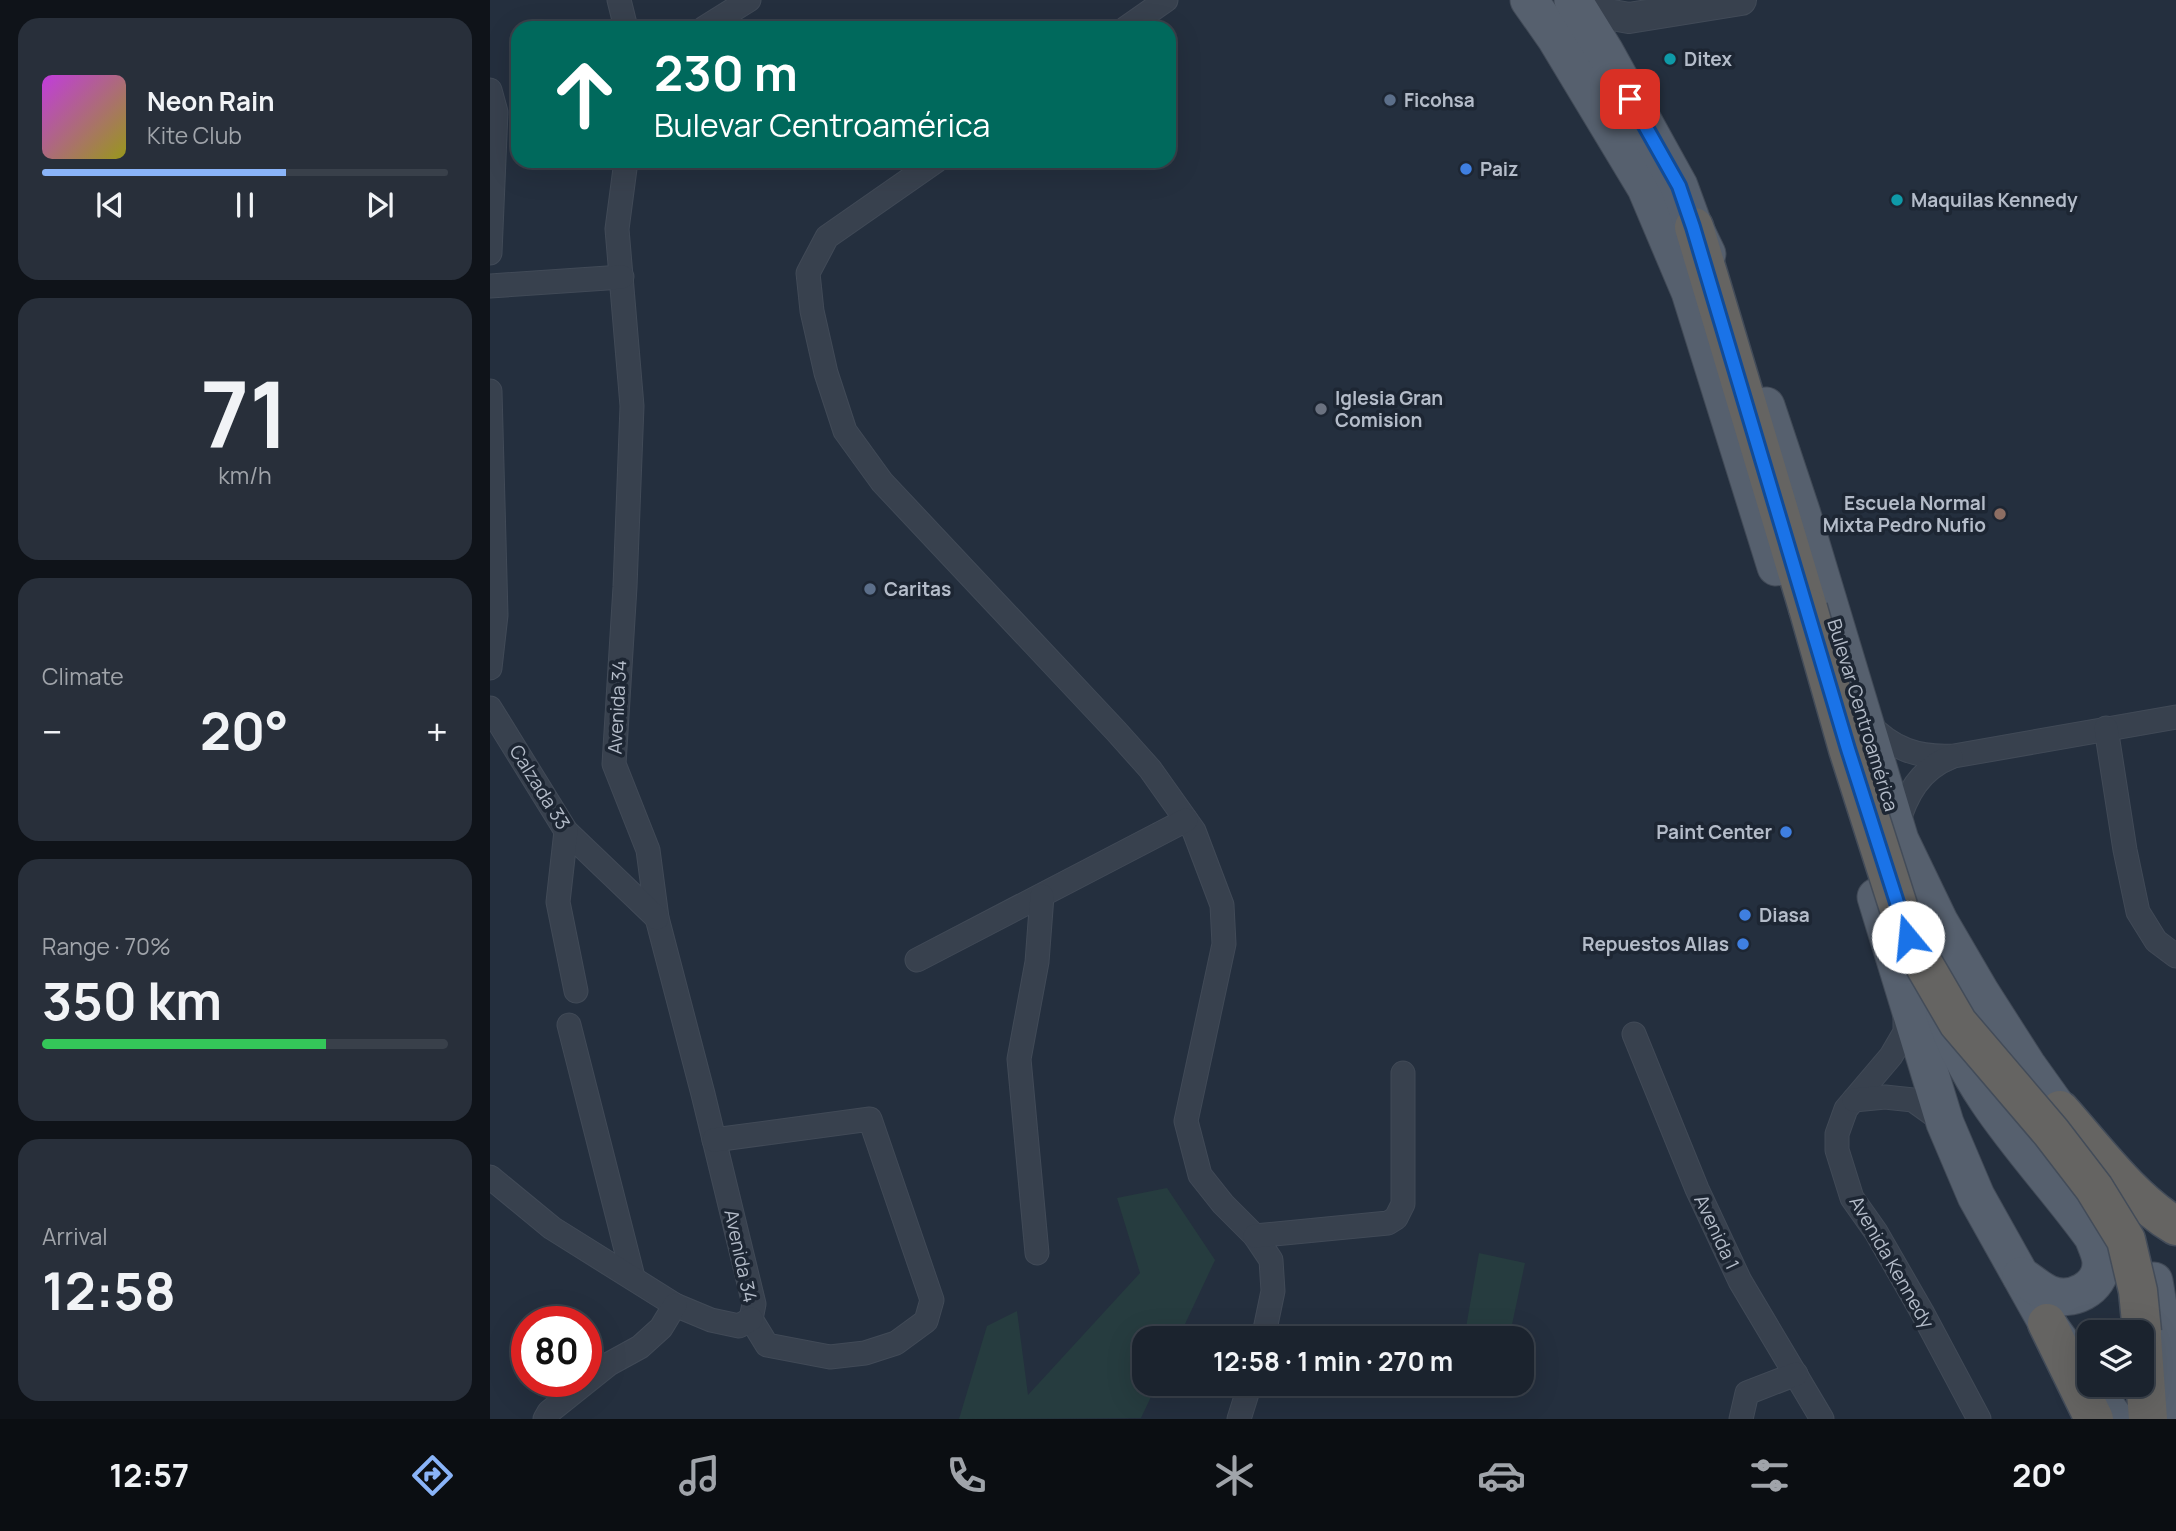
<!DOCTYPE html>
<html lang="en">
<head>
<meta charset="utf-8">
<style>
  :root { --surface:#1b232e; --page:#282f3a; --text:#f1f3f6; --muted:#a0a4aa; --line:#39404a; --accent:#8ab4f8 }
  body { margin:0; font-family:Manrope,sans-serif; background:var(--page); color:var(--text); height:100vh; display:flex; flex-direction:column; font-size:26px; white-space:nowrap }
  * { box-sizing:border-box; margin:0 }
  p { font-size:23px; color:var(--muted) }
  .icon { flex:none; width:38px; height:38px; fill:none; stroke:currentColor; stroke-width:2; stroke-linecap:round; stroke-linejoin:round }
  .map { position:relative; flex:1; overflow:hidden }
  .drawer { display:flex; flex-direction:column; gap:18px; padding:18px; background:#0f1319; width:490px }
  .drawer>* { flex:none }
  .guide { position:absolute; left:21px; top:21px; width:665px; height:147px; border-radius:21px; box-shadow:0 7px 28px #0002,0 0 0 2px var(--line); background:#00695c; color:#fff; overflow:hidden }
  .fabs { position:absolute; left:1587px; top:1320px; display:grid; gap:14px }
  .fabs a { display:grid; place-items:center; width:77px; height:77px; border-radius:14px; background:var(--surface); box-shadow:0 7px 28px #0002,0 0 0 2px var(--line); font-size:35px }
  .speed { position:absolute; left:21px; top:1306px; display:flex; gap:14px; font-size:35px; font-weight:700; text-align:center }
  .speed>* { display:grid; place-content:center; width:91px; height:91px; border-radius:50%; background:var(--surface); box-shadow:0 7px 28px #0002,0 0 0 2px var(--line); line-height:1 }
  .speed .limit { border:10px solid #d22; background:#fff; color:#111 }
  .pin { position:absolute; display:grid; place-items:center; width:60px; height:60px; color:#fff; margin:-30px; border-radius:14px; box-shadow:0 4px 10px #0006 }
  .me { position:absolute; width:77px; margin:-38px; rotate:343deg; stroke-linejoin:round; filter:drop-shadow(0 0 5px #0008) }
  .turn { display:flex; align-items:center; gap:24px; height:147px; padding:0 28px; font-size:32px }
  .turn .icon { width:91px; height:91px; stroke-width:2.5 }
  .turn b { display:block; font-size:49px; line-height:60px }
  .big { font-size:52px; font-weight:700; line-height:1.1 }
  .drawer .widget { flex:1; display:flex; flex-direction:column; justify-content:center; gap:10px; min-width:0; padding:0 24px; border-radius:21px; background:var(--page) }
  .drawer .dial { align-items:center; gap:0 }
  .dial b { font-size:91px; line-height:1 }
  .song { display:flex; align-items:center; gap:21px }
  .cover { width:84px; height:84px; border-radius:10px; background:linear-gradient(135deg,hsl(290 70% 55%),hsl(60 70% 35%)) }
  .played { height:7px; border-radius:4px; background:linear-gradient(90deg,var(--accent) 60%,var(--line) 60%) }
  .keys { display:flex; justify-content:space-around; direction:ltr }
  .heat { display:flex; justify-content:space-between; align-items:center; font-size:38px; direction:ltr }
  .charge { height:10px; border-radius:5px; background:linear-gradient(90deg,#34c759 70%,var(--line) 0) }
  .trip { position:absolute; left:642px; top:1326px; width:402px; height:70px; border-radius:21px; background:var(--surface); box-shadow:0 7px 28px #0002,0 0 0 2px var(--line); font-weight:700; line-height:70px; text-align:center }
  .dock { display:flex; height:112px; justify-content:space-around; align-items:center; background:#0b0e12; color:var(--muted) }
  .dock .icon { width:49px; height:49px }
  .dock .selected { color:var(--accent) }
  .dock b { font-size:32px; color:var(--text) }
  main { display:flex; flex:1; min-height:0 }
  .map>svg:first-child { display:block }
</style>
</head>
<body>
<main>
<section class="drawer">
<div class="widget">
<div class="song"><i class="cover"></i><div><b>Neon Rain</b><p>Kite Club</p></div></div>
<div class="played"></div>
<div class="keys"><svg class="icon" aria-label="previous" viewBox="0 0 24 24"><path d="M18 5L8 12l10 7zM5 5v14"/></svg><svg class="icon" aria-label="pause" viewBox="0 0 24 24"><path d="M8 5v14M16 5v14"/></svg><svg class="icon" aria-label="next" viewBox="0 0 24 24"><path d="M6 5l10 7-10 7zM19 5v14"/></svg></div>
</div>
<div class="widget dial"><b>71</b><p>km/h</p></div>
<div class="widget"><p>Climate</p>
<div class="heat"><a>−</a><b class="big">20°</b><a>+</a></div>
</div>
<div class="widget"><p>Range · 70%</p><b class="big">350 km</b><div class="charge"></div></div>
<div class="widget"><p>Arrival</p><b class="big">12:58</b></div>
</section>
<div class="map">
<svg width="1686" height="1419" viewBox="0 0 1686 1419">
  <rect width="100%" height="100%" fill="#242f3e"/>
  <g fill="#263c3f">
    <path d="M677 1188 725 1260 688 1339H654V1384H667L651 1418 469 1419 497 1326 527 1311 538 1395 650 1273 627 1198Z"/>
    <path d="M989 1253 1035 1263 1019 1339H974Z"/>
  </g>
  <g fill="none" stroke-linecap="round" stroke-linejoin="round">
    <g stroke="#414a57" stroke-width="25">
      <g id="minor">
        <path d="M129 0 136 28"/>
        <path d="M214 28 259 0"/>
        <path d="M636 28 676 0"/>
        <path d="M0 90 6 112 0 253"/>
        <path d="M136 161 127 229 142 406 135 587 124 764 158 850 167 918 213 1094 264 1304 261 1319"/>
        <path d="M446 161 337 237 318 273 322 311 336 373 355 431 392 482 626 731 660 769 704 831 732 905 734 944 696 1121 710 1175 733 1204 765 1236 781 1260 783 1291 773 1339"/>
        <path d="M0 286 132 277"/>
        <path d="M0 391 6 615 0 668"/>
        <path d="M0 708 76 831 167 918"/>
        <path d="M1378 723C1402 749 1428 758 1464 756L1686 717"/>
        <path d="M1616 728 1635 850 1648 912 1666 941 1686 956"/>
        <path d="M1407 826C1416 795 1430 769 1461 757"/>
        <path d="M76 831 68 902 86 991"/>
        <path d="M427 960 696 820"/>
        <path d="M1415 1011V1032L1401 1056 1356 1109 1347 1134V1150L1362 1198 1386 1232 1432 1312 1489 1419"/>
        <path d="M79 1025 143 1277"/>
        <path d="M1144 1034 1207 1189 1250 1281 1332 1419"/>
        <path d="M1364 1100 1395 1097 1423 1100 1455 1123"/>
        <path d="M224 1140 380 1119 442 1300 436 1321 406 1343 375 1353 340 1357 277 1345 261 1319"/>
        <path d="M0 1177 62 1228 185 1305 221 1320 249 1326 261 1319"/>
        <path d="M765 1236 898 1223 906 1218 913 1204V1073"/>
        <path d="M547 1253 529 1059 547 962 552 896"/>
        <path d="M55 1419 59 1412 119 1364 150 1347 171 1328 185 1305"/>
        <path d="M749 1419 760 1384"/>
        <path d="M1251 1419 1257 1393 1306 1374"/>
      </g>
    </g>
    <g stroke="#414a57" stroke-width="32">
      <path id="tertiary" d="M1089 9 1139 18 1251 0"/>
    </g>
    <g stroke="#414a57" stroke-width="39">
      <g id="primary">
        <path d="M1039 0 1065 37 1156 188 1200 292 1286 567"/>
        <path d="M1083 0 1115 52 1189 186 1204 227 1217 254"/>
        <path d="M1276 406 1312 514 1410 840 1449 921 1491 993 1537 1065 1587 1135"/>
        <path d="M1386 897 1455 1123 1486 1196 1557 1323 1575 1348"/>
        <path d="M1455 1014C1481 1100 1552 1166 1603 1237 1606 1245 1611 1255 1611 1263 1611 1289 1581 1303 1559 1294 1549 1290 1540 1281 1531 1276"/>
        <path d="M1664 1281 1686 1411"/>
        <path d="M1600 1384 1625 1419"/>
      </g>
    </g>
    <g stroke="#434c59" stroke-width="41">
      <g id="trunk">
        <path d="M1204 227 1318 608"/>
        <path d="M1570 1110C1604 1148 1642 1200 1686 1226"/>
        <path d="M1557 1323 1604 1419"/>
        <path d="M1652 1337 1658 1419"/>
      </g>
    </g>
    <use href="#minor" stroke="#38414e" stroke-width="23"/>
    <use href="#tertiary" stroke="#38414e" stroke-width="30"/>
    <use href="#primary" stroke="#56606e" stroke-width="37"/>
    <use href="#trunk" stroke="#656462" stroke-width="38"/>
    <g stroke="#434c59" stroke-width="41" stroke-linecap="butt">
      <path id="trunk-bridge" d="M1318 608 1358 749 1418 937 1468 1023 1561 1132 1604 1188 1636 1240 1648 1291 1652 1332"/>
    </g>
    <use href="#trunk-bridge" stroke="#656462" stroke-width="38"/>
  </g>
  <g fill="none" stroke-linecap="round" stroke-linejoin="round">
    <g stroke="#114b97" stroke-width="18">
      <path id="route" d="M1140 99 1189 186 1203 227 1358 749 1418 937"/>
    </g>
    <use href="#route" stroke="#1a73e8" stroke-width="12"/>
  </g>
  <g fill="#0f9aa8" stroke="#1d2633" stroke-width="2.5">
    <circle cx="1180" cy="59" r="7"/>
    <circle cx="1407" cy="200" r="7"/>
  </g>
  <g fill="#5c6f8a" stroke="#1d2633" stroke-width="2.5">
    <circle cx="900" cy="100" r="7"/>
    <circle cx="380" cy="589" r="7"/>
  </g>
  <g fill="#3f7fe0" stroke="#1d2633" stroke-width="2.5">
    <circle cx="976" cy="169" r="7"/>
    <circle cx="1296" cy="832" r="7"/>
    <circle cx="1255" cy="915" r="7"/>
    <circle cx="1253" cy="944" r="7"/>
  </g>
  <circle fill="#6b7280" stroke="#1d2633" stroke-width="2.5" cx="831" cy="409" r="7"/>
  <circle fill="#8d6e63" stroke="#1d2633" stroke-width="2.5" cx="1510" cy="514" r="7"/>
  <g text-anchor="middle" stroke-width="7" stroke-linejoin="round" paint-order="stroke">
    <g font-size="19" font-weight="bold" fill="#b4bcc9" stroke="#1d2633" text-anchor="start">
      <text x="1194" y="66">Ditex</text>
      <text x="914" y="107">Ficohsa</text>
      <text x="990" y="176">Paiz</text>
      <text x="1421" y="207">Maquilas Kennedy</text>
      <text x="845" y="405">Iglesia Gran<tspan x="845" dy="22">Comision</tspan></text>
      <text x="1496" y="510" text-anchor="end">Escuela Normal<tspan x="1496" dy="22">Mixta Pedro Nufio</tspan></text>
      <text x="394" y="596">Caritas</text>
      <text x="1282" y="839" text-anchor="end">Paint Center</text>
      <text x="1269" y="922">Diasa</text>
      <text x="1239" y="951" text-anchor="end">Repuestos Allas</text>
    </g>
    <g font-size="19" fill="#b4bcc9" stroke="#1d2633">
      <text transform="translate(127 707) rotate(-87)" y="7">Avenida 34</text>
      <text transform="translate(1373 715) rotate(73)" y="7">Bulevar Centroamérica</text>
      <text transform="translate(50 787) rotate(58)" y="7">Calzada 33</text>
      <text transform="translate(1227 1232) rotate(65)" y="7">Avenida 1</text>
      <text transform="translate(251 1256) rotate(78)" y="7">Avenida 34</text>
      <text transform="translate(1402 1262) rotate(60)" y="7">Avenida Kennedy</text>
    </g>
  </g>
</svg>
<div class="fabs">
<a><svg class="icon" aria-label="layers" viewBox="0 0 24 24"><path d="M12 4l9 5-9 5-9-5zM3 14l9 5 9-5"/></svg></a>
</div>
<div class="speed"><div class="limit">80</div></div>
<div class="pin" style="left:1140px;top:99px;background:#d93025"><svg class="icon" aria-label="arrive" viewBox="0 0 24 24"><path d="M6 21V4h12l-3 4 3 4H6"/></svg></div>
<svg class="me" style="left:1418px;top:937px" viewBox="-20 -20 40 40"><circle r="19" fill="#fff"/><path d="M0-13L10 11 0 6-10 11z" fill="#1a73e8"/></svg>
<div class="trip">12:58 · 1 min · 270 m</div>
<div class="guide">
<div class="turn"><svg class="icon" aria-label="ahead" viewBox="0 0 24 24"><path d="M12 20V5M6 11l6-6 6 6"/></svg><div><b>230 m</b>Bulevar Centroamérica</div></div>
</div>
</div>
</main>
<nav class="dock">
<b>12:57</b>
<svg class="icon selected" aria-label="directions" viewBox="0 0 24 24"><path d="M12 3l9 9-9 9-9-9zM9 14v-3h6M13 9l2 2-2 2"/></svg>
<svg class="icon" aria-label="music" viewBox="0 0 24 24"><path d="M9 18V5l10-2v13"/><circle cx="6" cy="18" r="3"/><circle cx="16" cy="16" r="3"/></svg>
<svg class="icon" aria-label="phone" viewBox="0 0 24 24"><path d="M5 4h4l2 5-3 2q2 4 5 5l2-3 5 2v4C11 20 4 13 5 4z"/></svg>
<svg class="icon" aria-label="climate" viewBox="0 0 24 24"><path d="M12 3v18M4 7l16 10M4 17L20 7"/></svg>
<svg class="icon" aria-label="car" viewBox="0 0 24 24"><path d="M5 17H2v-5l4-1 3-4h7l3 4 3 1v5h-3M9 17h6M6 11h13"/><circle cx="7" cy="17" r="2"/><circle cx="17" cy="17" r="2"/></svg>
<svg class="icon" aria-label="filters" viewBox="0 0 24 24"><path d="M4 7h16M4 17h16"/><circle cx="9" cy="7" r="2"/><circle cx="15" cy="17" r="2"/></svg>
<b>20°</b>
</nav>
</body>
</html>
